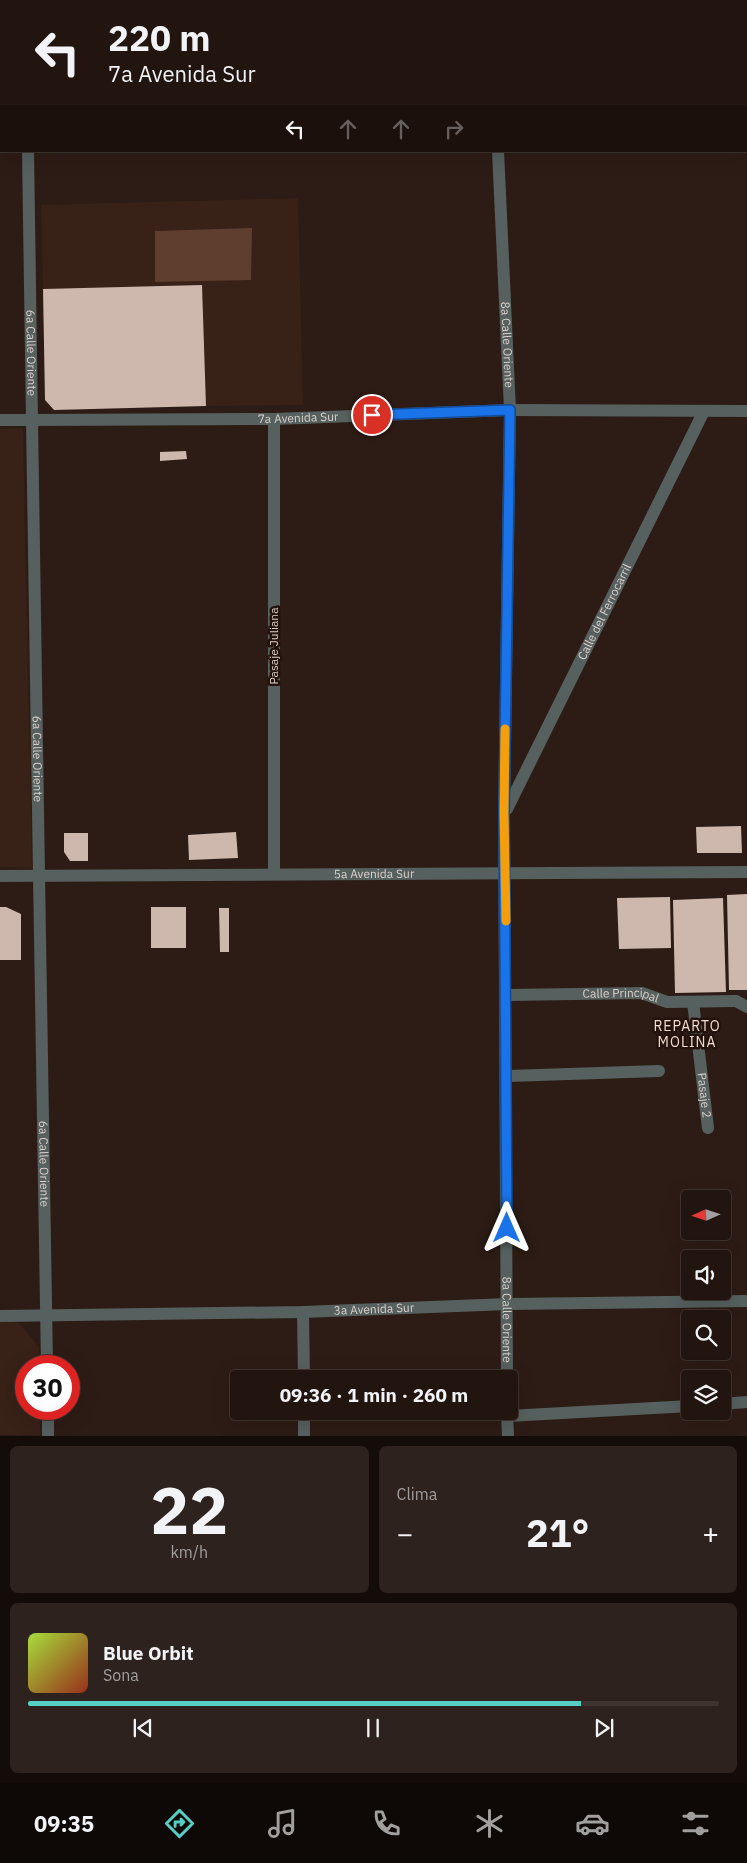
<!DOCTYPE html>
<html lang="es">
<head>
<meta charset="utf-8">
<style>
  :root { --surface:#221510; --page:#2e221e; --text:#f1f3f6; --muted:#a29f9f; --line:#3f3430; --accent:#55cec5 }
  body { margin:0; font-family:"IBM Plex Sans",sans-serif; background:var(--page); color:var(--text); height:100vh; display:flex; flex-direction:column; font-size:19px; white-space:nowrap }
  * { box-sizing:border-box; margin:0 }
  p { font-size:16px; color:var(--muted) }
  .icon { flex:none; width:28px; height:28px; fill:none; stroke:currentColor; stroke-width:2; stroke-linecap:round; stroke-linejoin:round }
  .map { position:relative; height:1436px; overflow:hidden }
  .side { display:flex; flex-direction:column; gap:10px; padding:10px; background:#130c09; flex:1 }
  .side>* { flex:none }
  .hud { position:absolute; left:0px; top:0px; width:748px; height:152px; box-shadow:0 5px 20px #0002,0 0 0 1px var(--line); background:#221510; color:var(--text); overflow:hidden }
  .needle { width:32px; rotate:267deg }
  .tools { position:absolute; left:681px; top:1190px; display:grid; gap:10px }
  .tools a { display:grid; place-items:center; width:50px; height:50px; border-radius:5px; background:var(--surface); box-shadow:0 5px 20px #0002,0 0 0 1px var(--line); font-size:25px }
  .speed { position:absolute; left:15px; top:1355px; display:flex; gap:10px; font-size:25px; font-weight:700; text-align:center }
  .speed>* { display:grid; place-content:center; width:65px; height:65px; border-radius:50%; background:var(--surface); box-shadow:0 5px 20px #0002,0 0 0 1px var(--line); line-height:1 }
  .speed .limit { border:8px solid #d22; background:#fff; color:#111 }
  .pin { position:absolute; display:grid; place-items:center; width:42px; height:42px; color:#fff; margin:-21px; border:2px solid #fff; border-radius:50%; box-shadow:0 1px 5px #0007 }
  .me { position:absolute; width:55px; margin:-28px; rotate:0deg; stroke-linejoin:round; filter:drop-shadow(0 0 4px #0008) }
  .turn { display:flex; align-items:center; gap:18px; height:105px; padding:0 25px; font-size:22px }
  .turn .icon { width:65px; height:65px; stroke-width:2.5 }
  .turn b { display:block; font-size:35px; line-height:42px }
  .lanes { display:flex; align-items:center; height:48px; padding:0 25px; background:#0003; justify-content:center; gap:25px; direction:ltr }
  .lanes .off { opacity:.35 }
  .big { font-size:38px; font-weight:800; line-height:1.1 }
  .side .tile { flex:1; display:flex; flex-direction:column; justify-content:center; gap:8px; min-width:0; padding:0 18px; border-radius:8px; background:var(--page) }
  .side .dial { align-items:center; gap:0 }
  .dial b { font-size:65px; line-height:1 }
  .song { display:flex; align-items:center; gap:15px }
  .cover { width:60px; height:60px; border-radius:8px; background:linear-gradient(135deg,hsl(80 70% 55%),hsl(10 70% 35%)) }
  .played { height:5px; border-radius:2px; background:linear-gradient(90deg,var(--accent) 80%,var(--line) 80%) }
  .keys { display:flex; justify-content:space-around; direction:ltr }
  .heat { display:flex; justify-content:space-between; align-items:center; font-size:28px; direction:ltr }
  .side .tiles { flex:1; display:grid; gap:10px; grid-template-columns:1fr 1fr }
  .tile:last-child { grid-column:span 2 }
  .trip { position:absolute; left:230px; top:1370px; width:288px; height:50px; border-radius:5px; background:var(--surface); box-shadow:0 5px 20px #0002,0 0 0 1px var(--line); font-weight:800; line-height:50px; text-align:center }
  .tabs { display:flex; height:80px; justify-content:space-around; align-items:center; background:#0e0806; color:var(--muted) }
  .tabs .icon { width:35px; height:35px }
  .tabs .selected { color:var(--accent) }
  .tabs b { font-size:22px; color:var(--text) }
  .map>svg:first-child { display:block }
</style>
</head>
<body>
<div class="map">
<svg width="747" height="1436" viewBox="0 0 747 1436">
  <rect width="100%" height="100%" fill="#2d1c15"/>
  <g fill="#382117">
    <path d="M298 198 303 405 206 406 202 285 43 289 41 205Z"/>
    <path d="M23 428 32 868 0 867V429Z"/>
    <path d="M0 1320H16L39 1347V1366H26V1409H40V1435H0Z"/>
  </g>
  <path fill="#5f3e30" d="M252 228 251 280 155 282V231Z"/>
  <g fill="#ceb7ad">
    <path d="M202 285 206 406 54 410 45 400 43 289Z"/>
    <path d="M186 451 187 459 160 461V452Z"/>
    <path d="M741 826 742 853H697L696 827Z"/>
    <path d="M236 832 238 858 189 860 188 835Z"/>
    <path d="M64 833H88V861H70L64 852Z"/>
    <path d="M747 894V990H729L727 895Z"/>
    <path d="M670 897 671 948 619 949 617 898Z"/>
    <path d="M723 898 726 992 675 993 673 900Z"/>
    <path d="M0 907H6L21 914V960H0Z"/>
    <rect x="151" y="907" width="35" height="41"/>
    <path d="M219 908H229V952H220Z"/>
  </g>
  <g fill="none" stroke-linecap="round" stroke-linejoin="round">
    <g stroke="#56605f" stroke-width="12">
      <path d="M736 1001 747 1007"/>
      <path id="s1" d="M693 1002 708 1128"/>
      <path d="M506 1076 659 1071"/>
    </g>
    <g stroke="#56605f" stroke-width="12">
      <path d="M25 0V1"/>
      <path d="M491 0V1"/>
      <path id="s2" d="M28 151 32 420 274 419 510 410 747 411"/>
      <path id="s3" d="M498 151 510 410 504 813 507 1379"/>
      <path d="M274 419V874"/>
      <path id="s4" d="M507 809 704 411"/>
      <path id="s5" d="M39 875 47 1366"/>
      <path id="s6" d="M506 995 642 993 667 1002 736 1001"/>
      <path d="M303 1312 304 1379"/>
      <path id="s7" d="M0 1316 303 1312 508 1304 747 1301"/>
      <path d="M722 1404 747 1402"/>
      <path d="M48 1409V1436"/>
      <path d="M304 1411V1436"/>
      <path d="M507 1411 508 1436"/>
      <path d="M507 1416 690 1406"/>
    </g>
    <g stroke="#56605f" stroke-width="12">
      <path id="s8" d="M0 420H32L39 875"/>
      <path id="s9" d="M0 876 747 872"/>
    </g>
  </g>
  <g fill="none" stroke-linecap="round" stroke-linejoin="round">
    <g stroke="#114b97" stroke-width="12">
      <path id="route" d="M372 415 510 410 504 813 507 1228"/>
    </g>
    <use href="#route" stroke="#1a73e8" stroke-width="9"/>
    <path stroke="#f59e0b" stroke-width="9" d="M505 729 504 813 506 921"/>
  </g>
  <g text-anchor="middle" stroke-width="5" stroke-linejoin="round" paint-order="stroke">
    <g font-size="12" fill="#dbcfca" stroke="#23130c">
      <text dy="4" stroke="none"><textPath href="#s3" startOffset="194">8a Calle Oriente</textPath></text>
      <text dy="4" stroke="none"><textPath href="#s2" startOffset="202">6a Calle Oriente</textPath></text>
      <text dy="4" stroke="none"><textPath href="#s2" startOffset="535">7a Avenida Sur</textPath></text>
      <text dy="4" stroke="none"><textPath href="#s4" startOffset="220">Calle del Ferrocarril</textPath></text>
      <text transform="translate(274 646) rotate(-90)" y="4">Pasaje Juliana</text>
      <text dy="4" stroke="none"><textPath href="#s8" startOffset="371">6a Calle Oriente</textPath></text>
      <text dy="4" stroke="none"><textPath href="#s9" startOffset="374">5a Avenida Sur</textPath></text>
      <text dy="4" stroke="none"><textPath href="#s6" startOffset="115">Calle Principal</textPath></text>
      <text dy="4" stroke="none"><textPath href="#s1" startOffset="94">Pasaje 2</textPath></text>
      <text dy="4" stroke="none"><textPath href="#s5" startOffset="289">6a Calle Oriente</textPath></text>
      <text dy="4" stroke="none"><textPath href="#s7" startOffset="374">3a Avenida Sur</textPath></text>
      <text dy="4" stroke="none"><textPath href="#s3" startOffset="1169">8a Calle Oriente</textPath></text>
    </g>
    <g font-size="14" letter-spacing="1" fill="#f3dbd1" stroke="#23130c">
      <text x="687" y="1031">REPARTO<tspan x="687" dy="16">MOLINA</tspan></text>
    </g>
  </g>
</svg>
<div class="tools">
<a><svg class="needle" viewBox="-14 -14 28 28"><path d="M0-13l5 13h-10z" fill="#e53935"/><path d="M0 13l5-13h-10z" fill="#a29f9f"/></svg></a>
<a><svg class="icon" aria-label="sound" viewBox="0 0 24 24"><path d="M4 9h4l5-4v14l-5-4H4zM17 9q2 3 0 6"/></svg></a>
<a><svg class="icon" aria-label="search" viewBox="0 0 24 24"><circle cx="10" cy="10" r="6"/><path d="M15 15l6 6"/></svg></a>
<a><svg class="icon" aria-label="layers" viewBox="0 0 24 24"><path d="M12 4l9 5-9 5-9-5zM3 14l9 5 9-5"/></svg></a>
</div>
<div class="speed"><div class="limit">30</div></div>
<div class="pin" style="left:372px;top:415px;background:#d93025"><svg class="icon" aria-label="arrive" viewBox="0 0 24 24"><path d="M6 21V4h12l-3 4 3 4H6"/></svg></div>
<svg class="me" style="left:507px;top:1228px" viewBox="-20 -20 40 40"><path d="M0-17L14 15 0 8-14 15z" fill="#1a73e8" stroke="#fff" stroke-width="4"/></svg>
<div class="trip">09:36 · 1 min · 260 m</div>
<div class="hud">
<div class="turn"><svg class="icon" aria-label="left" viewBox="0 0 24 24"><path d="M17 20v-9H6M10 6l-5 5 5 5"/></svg><div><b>220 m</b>7a Avenida Sur</div></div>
<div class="lanes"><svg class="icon" aria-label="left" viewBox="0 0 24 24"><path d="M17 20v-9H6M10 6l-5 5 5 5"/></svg><svg class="icon off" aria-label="ahead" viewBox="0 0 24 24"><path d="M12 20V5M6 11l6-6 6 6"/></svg><svg class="icon off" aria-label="ahead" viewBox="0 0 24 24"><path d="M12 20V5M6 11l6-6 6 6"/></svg><svg class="icon off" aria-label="right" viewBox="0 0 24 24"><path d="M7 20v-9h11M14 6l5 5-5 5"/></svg></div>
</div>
</div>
<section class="side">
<div class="tiles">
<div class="tile dial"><b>22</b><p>km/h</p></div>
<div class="tile"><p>Clima</p>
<div class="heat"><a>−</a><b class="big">21°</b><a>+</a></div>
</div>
<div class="tile">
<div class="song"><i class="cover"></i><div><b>Blue Orbit</b><p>Sona</p></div></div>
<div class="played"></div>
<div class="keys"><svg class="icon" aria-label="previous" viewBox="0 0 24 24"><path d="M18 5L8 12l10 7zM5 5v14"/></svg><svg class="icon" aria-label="pause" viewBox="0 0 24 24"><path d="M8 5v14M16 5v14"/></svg><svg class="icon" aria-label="next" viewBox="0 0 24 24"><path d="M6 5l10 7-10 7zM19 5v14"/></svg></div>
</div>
</div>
</section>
<nav class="tabs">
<b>09:35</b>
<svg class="icon selected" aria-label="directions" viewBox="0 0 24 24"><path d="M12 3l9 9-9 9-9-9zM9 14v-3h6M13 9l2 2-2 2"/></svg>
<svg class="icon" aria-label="music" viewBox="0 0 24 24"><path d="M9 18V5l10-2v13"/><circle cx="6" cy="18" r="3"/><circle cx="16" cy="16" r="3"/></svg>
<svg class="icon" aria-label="phone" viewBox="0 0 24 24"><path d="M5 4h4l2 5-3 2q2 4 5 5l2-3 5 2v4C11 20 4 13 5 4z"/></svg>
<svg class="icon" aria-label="climate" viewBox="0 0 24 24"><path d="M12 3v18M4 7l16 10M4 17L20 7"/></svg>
<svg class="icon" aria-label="car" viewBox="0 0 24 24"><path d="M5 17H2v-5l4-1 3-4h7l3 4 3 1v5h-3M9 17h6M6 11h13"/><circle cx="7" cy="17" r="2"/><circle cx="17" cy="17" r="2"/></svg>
<svg class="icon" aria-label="filters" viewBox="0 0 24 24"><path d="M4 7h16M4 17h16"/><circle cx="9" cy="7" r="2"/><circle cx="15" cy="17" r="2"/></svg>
</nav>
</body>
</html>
